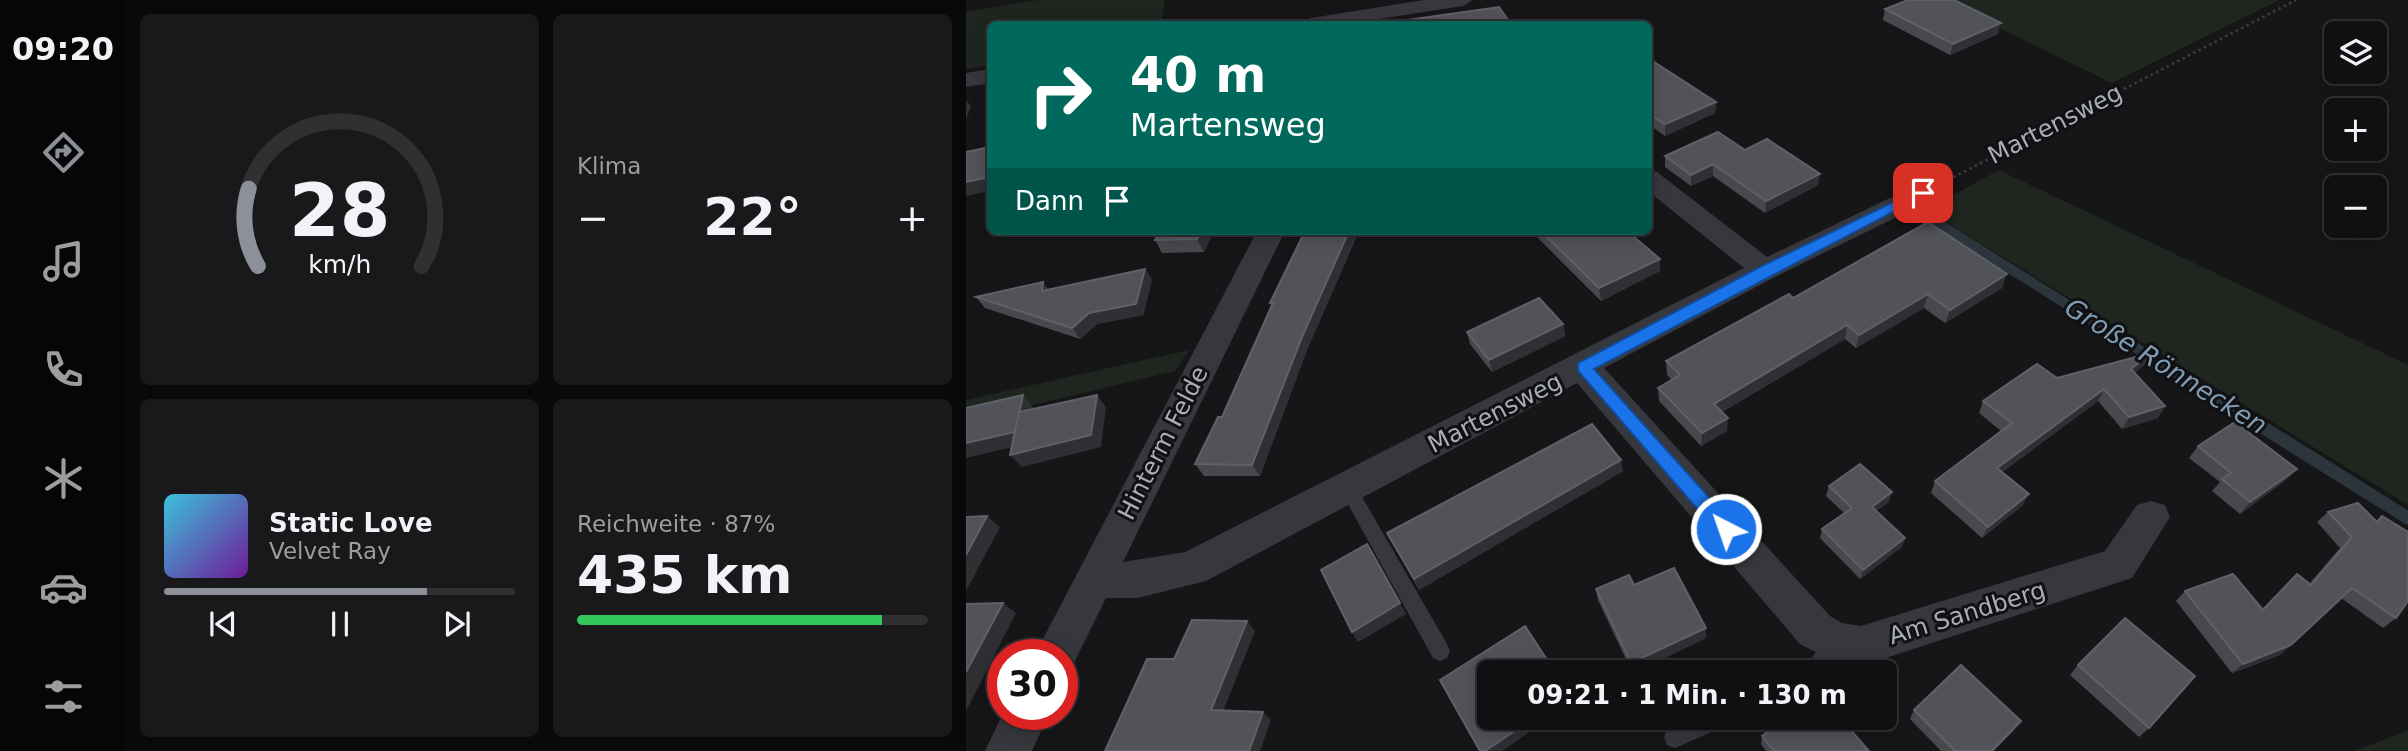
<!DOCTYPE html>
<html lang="de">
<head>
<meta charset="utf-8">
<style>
  :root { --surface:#101012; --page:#19191b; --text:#f1f3f6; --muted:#9c9d9f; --line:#303032; --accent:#8c9099 }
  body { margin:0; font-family:"DejaVu Sans",sans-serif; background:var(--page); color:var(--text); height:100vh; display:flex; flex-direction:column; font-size:26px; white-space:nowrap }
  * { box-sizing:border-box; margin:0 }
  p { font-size:23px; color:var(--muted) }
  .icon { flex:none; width:38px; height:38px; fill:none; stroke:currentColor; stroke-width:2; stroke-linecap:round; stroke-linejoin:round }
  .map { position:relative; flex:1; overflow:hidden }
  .drawer { display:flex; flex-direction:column; gap:14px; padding:14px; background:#09090a; width:840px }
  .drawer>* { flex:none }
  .hud { position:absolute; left:21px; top:21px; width:665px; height:214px; border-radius:10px; box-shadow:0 4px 18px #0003,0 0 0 2px var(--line); background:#00695c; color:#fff; overflow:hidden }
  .buttons { position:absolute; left:1358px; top:21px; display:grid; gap:14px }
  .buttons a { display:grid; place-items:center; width:63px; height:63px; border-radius:10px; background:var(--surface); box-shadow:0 4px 18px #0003,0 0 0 2px var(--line); font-size:35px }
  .speed { position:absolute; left:21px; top:639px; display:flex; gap:14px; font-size:35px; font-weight:700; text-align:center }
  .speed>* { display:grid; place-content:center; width:91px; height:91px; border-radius:50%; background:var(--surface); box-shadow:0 4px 18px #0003,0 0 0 2px var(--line); line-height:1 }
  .speed .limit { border:10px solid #d22; background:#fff; color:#111 }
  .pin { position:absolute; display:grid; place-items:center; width:60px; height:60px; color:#fff; margin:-30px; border-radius:14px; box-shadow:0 4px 10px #0006 }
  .me { position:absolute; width:77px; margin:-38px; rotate:319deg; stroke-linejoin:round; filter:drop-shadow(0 0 5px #0008) }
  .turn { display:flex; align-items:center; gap:24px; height:147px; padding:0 28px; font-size:32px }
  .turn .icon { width:91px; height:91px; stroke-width:2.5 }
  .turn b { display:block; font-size:49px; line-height:60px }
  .then { display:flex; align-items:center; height:66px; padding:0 28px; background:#0003; gap:14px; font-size:26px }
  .big { font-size:52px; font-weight:600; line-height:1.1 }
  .drawer .tile { flex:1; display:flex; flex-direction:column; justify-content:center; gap:10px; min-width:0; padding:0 24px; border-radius:10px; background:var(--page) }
  .drawer .dial { align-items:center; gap:0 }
  .dial svg { height:182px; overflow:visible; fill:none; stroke:var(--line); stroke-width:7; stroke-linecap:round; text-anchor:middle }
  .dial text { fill:var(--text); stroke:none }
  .song { display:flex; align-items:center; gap:21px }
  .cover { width:84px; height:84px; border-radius:10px; background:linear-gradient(135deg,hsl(190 70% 55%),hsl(280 70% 35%)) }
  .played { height:7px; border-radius:4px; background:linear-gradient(90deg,var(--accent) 75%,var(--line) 75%) }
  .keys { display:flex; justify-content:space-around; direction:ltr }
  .heat { display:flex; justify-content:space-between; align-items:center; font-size:38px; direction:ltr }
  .charge { height:10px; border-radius:5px; background:linear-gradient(90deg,#34c759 87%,var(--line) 0) }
  .drawer .tiles { flex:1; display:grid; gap:14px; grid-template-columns:repeat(2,1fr) }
  .trip { position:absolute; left:511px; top:660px; width:420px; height:70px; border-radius:10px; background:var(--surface); box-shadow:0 4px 18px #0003,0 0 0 2px var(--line); font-weight:600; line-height:70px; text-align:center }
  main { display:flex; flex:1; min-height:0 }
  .menu { display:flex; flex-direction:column; width:126px; justify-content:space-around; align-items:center; background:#060607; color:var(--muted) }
  .menu .icon { width:49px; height:49px }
  .menu .current { color:var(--accent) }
  .menu b { font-size:32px; color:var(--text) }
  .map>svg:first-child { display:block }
</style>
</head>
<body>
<main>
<nav class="menu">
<b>09:20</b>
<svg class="icon current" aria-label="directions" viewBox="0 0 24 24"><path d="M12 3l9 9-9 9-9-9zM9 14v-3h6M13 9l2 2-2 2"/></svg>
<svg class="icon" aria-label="music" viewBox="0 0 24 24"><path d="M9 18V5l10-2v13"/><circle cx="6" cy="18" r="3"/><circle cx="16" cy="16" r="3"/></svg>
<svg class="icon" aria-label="phone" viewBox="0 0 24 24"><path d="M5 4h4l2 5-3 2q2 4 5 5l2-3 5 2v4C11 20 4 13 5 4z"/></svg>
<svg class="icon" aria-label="climate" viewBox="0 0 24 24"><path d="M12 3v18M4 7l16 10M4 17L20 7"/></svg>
<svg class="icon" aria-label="car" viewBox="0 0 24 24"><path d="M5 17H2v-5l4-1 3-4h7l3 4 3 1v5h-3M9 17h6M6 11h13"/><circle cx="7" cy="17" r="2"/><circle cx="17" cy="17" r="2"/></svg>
<svg class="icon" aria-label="filters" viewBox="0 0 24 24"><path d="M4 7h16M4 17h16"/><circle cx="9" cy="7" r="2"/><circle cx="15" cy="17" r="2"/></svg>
</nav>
<section class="drawer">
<div class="tiles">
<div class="tile dial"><svg viewBox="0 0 100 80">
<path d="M14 69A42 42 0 1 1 86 69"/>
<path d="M14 69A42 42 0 0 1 10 35" stroke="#8c9099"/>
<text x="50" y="56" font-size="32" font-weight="700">28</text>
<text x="50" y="72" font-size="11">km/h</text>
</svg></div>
<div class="tile"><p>Klima</p>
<div class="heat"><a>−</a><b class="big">22°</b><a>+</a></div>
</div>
<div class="tile">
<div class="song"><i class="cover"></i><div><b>Static Love</b><p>Velvet Ray</p></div></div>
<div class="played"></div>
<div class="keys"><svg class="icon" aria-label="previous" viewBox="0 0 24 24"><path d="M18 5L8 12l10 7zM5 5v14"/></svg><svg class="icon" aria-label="pause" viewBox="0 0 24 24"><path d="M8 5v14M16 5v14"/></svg><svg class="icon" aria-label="next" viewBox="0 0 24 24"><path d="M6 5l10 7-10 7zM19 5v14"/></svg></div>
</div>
<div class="tile"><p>Reichweite · 87%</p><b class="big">435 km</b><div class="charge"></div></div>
</div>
</section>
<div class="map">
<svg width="1442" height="751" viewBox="0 0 1442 751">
  <rect width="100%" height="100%" fill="#161618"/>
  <g fill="#1e261f">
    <path d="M72 0H199L195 24H24V65L0 69V12Z"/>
    <path d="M976 0H1313L1146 83Z"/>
    <path d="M1033 170 1442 365V505L960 210Z"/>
    <path d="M223 350 209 371 0 421V400Z"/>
    <path d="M1442 731V751H1387Z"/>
  </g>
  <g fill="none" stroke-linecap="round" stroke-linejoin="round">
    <path stroke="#2c353c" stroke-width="10" d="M957 214 1301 430"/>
    <path stroke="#2c353c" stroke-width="13" d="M1298 428 1442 518"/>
    <path stroke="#3d3f44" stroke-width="2.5" stroke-dasharray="2.5 3.5" stroke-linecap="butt" d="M982 180 1330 0"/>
    <g fill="#37383d" fill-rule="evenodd">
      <path d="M382 481 388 483 481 644 484 651 481 658 474 661 467 658 373 488 376 483Z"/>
      <path d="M869 632 876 635 879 642 862 672H836L862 635Z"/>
      <path d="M728 718H762L759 726 709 748 701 745 698 737 701 729Z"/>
    </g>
    <g fill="#37383d" fill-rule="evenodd">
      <path d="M458 0H507L497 6 381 24H335L345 18Z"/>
      <path d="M24 69V83L0 87V73Z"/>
      <path d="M682 170 691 172 801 257 947 187H967L970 193 967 199 809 277 638 368 864 616 876 623 895 626 1139 551 1171 505 1185 501 1199 505 1204 517 1166 578 895 666 869 662 834 644 611 383 240 581 172 598H140L105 669 96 672V654H69L291 231H319L157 562 219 552 778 268 682 191Z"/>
      <path d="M37 713 83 714 66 751H19Z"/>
    </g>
  </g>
  <g fill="#47494d">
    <path d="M919 9 1032 34 984 55 917 20Z"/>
    <path d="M682 58 750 102 749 113 699 136 682 124Z"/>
    <path d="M779 150 852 185 799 213 747 176 725 186 699 167V156Z"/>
    <path d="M248 231 238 252 196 253 189 240Z"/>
    <path d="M339 231H393L341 350 294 476H238L229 464 256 417 306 306 304 303Z"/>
    <path d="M565 231H661L694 259V271L635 301Z"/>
    <path d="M186 279 177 315 131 324 114 339 19 308 10 297Z"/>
    <path d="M1036 288 979 323 958 308 890 348 879 339 756 412 761 431 735 446 693 401 692 388 706 380 701 375 700 361 827 298Z"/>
    <path d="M597 324 599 336 526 372 504 344 501 332Z"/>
    <path d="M1185 353 1178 365 1168 373 1199 406 1192 418 1156 429 1132 401 1036 472 1057 505 1016 538 965 493 969 481 1035 431 1013 413 1017 401 1091 378Z"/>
    <path d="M1232 446 1320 480 1274 514 1246 491 1254 482 1223 458Z"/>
    <path d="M657 471 453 590 421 533Z"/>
    <path d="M863 486 923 502 910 511 939 538 936 547 894 579 854 538 856 529 878 513 860 496Z"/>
    <path d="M1362 512 1410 521 1416 516 1430 618 1417 628 1375 598 1314 655 1266 673 1210 601 1219 591 1296 609 1331 574 1343 584 1374 548 1351 522Z"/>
    <path d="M668 585 740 638 669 672H666L632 600 630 589Z"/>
    <path d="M1112 665 1183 728 1173 737 1104 675Z"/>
    <path d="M948 710 1048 730 1027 751H975L944 719Z"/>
    <path d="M796 736 903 751H800L795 744Z"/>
  </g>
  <g fill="#2f3033">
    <path d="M1035 23 1032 34 984 55 987 44Z"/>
    <path d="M0 100 5 106 0 120Z"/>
    <path d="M750 102 749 113 699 136V124Z"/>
    <path d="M747 164V176L725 186V175Z"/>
    <path d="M854 174 852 185 799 213 800 201Z"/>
    <path d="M24 177V191L0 196V182Z"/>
    <path d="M236 231H248L238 252 231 239Z"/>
    <path d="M383 231H393L341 350 294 476 286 465 336 337Z"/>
    <path d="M694 259V271L635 301 633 288Z"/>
    <path d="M179 269 186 279 177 315 131 324 114 339 106 328Z"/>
    <path d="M1041 274 1036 288 979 323 984 310Z"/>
    <path d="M77 282 85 293 76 291Z"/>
    <path d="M962 294 958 308 890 348 893 335Z"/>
    <path d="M597 324 599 336 526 372 523 360Z"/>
    <path d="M881 325 879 339 748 417V404Z"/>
    <path d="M1185 353 1178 365 1158 382 1165 369Z"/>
    <path d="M1138 389 1132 401 1026 480 1031 468Z"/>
    <path d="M57 395 67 407 60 444 0 458V443Z"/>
    <path d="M131 395 140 407 135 447 56 467 44 455Z"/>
    <path d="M1199 406 1192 418 1156 429 1163 417Z"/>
    <path d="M762 418 761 431 735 446 736 433Z"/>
    <path d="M655 460 657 471 453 590 448 579Z"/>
    <path d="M1331 469 1320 480 1274 514 1284 502Z"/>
    <path d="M926 492 923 502 903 516 906 507Z"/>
    <path d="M1063 494 1057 505 1016 538 1022 527Z"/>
    <path d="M21 516 34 527 0 591V555Z"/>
    <path d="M939 538 936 547 894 579 897 570Z"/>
    <path d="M37 603 50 613 0 711V672Z"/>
    <path d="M434 603 440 614 392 642 386 632Z"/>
    <path d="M281 621 289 631 254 719 245 710Z"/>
    <path d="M740 628V638L669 672H666L665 663Z"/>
    <path d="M1325 645 1314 655 1266 673 1277 664Z"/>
    <path d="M297 712 305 720 294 751H283Z"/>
    <path d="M568 718H584L536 751H519Z"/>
  </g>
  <g fill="#525359" stroke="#5f6168" stroke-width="2">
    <path d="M942 0H988L1035 23 987 44 919 9Z"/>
    <path d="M533 7 545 24H435L434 21Z"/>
    <path d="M682 58 750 102 699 124 682 113Z"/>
    <path d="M752 132 779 150 801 139 854 174 800 201 747 164 725 175 699 156Z"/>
    <path d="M24 147V177L0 182V152Z"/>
    <path d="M962 222 1041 274 984 310 962 294 893 335 881 325 748 404 762 418 736 433 692 388 714 375 700 361 823 294 827 298Z"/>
    <path d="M195 231H236L231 239 189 240Z"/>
    <path d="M339 231H383L336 337 286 465 229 464 252 417H256L307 303H304Z"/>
    <path d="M575 231H661L694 259 633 288Z"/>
    <path d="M179 269 170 304 123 313 106 328 10 297 77 282 76 291Z"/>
    <path d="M573 298 597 324 523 360 501 332Z"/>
    <path d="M1185 353 1165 369 1199 406 1163 417 1138 389 1031 468 1063 494 1022 527 969 481 1046 423 1017 401 1071 364 1091 378Z"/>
    <path d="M57 395 49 432 0 443V408Z"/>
    <path d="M131 395 125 435 44 455 53 412Z"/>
    <path d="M1269 422 1331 469 1284 502 1256 479 1265 473 1232 446Z"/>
    <path d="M626 424 655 460 448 579 421 533Z"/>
    <path d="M894 464 926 492 906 507 939 538 897 570 856 529 886 508 863 486Z"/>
    <path d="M1392 503 1411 522 1416 516 1442 532V601L1430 618 1386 588 1325 645 1277 664 1219 591 1267 574 1297 610 1331 574 1345 585 1386 537 1362 512Z"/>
    <path d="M21 516 0 555V517Z"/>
    <path d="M401 544 434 603 386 632 355 570Z"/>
    <path d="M708 568 740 628 665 663 630 589 663 575 668 585Z"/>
    <path d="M37 603 0 672V604Z"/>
    <path d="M1159 618 1229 676 1183 728 1112 665Z"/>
    <path d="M226 620 281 621 245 710 297 712 283 751H139L181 659H208Z"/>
    <path d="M559 626 589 672H523V718H568L519 751H514L474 680Z"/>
    <path d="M995 665 1055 721 1026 751H989L948 710Z"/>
    <path d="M819 718H874L903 751H808L796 736Z"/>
  </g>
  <path fill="#1a73e8" stroke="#114b97" stroke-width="2" d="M952 190 963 193 628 369 766 523 769 529 766 534H753L612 371V363L794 267Z"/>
  <g text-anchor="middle" stroke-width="6" stroke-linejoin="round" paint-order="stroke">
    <g font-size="24" fill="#a8adb8" stroke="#111113">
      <text transform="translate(1089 124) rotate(-27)" y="8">Martensweg</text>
      <text transform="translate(529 413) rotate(-27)" y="8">Martensweg</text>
      <text transform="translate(197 443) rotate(-63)" y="8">Hinterm Felde</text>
      <text transform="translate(1001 613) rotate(-17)" y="8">Am Sandberg</text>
    </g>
    <g font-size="26" font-style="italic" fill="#7f9bb3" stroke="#111113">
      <text transform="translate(1200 366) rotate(32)" y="9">Große Rönnecken</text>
    </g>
  </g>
</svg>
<div class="buttons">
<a><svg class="icon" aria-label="layers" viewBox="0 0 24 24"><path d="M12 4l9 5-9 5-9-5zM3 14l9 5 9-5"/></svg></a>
<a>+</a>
<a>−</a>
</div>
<div class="speed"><div class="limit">30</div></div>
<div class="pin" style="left:957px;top:193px;background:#d93025"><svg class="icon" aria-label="arrive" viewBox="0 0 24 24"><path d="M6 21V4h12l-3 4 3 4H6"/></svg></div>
<svg class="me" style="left:760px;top:529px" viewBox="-20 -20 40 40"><circle r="17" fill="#1a73e8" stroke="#fff" stroke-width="3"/><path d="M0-11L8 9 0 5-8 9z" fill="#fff"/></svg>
<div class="trip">09:21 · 1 Min. · 130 m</div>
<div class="hud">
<div class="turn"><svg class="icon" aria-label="right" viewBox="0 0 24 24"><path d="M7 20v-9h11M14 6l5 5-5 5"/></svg><div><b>40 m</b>Martensweg</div></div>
<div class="then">Dann<svg class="icon" aria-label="arrive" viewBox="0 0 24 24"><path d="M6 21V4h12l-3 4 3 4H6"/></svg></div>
</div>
</div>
</main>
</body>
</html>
